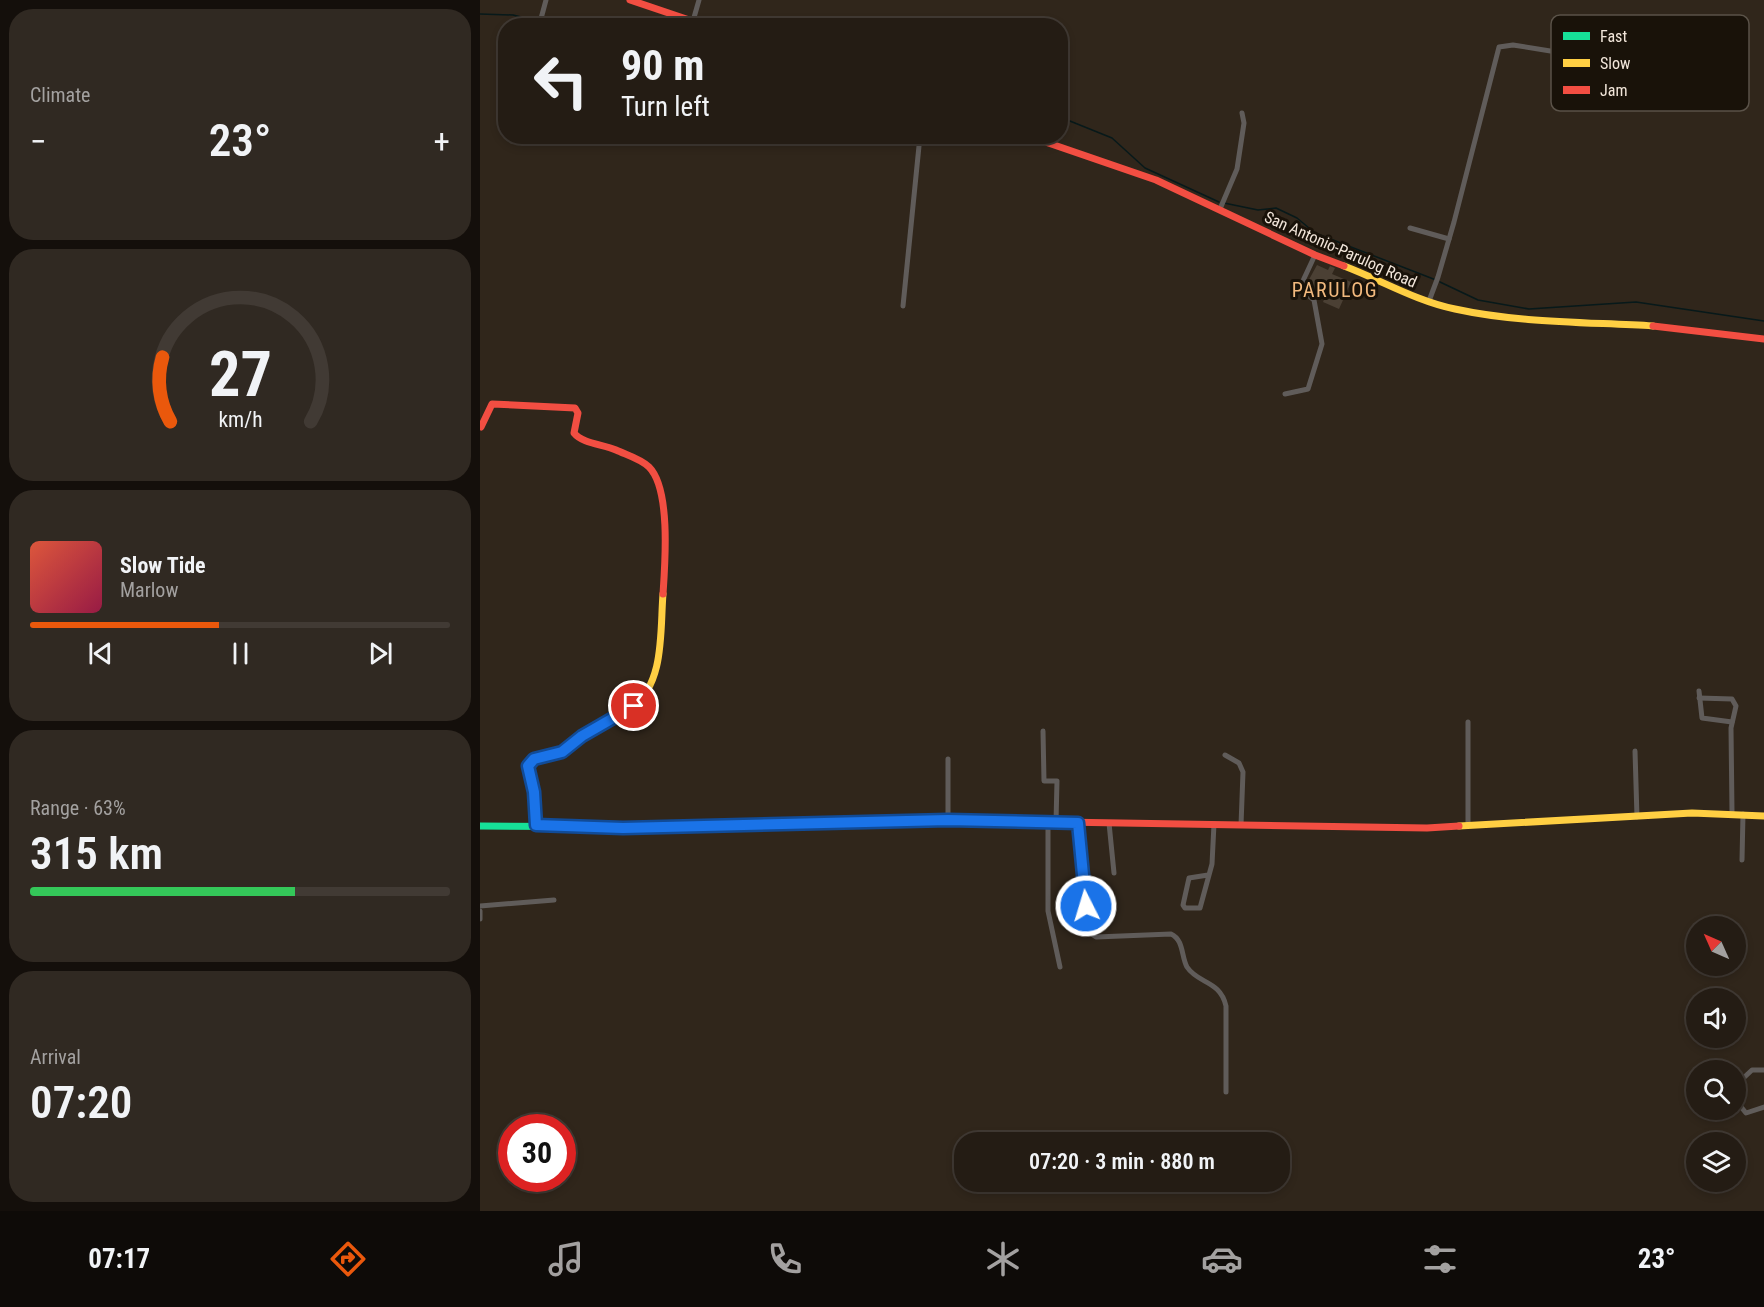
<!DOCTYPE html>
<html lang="en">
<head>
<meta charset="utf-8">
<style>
  :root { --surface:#241c14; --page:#302922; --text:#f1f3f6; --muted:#a3a1a0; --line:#413a34; --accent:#ea580c }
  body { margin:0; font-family:"Roboto Condensed",sans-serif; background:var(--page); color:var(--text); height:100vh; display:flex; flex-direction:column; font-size:22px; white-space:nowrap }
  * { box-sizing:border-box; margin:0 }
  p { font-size:20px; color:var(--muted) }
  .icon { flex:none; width:33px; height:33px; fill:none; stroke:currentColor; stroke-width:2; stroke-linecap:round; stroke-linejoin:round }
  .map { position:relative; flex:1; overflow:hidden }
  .panel { display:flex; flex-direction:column; gap:9px; padding:9px; background:#140f0b; width:480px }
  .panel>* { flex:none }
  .banner { position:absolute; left:18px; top:18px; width:570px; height:126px; border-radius:24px; box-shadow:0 3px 9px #0003,0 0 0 2px var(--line); background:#241c14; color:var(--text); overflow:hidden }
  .needle { width:39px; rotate:315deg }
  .controls { position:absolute; left:1206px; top:916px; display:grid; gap:12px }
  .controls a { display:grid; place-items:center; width:60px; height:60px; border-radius:50%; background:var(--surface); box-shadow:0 3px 9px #0003,0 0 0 2px var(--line); font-size:30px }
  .speed { position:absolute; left:18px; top:1114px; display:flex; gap:12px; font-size:30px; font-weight:700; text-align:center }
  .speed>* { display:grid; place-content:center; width:78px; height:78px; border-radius:50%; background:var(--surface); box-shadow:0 3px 9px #0003,0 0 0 2px var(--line); line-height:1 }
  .speed .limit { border:9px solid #d22; background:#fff; color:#111 }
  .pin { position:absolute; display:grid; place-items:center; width:51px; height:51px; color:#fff; margin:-26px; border:3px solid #fff; border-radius:50%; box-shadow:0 2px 6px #0007 }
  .me { position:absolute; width:66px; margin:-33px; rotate:355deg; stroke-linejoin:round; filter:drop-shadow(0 0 4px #0008) }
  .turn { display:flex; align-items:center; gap:21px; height:126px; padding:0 24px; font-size:27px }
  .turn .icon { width:78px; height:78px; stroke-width:2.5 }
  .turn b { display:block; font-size:42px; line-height:51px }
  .big { font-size:45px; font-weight:600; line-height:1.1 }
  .panel .widget { flex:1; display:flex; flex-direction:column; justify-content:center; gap:9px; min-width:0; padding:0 21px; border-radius:24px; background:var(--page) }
  .panel .dial { align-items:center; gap:0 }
  .dial svg { height:156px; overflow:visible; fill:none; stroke:var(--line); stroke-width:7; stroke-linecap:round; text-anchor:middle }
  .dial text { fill:var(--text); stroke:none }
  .song { display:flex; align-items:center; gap:18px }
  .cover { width:72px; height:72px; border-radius:9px; background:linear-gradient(135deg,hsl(10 70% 55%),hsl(340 70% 35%)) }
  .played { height:6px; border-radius:3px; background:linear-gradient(90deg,var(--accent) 45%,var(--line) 45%) }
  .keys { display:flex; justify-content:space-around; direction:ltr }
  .heat { display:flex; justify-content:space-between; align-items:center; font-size:33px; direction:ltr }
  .charge { height:9px; border-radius:4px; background:linear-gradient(90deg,#34c759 63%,var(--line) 0) }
  .trip { position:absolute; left:474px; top:1132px; width:336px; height:60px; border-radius:24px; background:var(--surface); box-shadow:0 3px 9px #0003,0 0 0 2px var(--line); font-weight:600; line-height:60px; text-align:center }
  .tabs { display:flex; height:96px; justify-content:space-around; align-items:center; background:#0e0b08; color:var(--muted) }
  .tabs .icon { width:42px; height:42px }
  .tabs .on { color:var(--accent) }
  .tabs b { font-size:27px; color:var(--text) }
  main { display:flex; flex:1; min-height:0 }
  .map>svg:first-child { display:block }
</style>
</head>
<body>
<main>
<section class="panel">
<div class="widget"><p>Climate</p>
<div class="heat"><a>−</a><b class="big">23°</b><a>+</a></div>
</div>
<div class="widget dial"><svg viewBox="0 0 100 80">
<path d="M14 69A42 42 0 1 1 86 69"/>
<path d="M14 69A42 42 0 0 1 10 36" stroke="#ea580c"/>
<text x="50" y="56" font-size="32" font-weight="700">27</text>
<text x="50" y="72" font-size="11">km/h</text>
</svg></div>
<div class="widget">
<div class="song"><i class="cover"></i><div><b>Slow Tide</b><p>Marlow</p></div></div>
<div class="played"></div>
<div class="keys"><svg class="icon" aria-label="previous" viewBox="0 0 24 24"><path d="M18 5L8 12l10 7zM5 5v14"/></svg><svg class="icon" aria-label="pause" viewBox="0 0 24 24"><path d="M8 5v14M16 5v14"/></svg><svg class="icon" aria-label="next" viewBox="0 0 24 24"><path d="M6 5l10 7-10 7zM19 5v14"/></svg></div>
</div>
<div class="widget"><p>Range · 63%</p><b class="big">315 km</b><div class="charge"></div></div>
<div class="widget"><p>Arrival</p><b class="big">07:20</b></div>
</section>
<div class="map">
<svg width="1284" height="1211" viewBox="0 0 1284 1211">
  <rect width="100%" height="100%" fill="#30261b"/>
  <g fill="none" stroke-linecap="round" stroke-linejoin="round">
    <g stroke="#07191a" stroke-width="1.5">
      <path d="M0 14 33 15 53 20"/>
      <path d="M67 25 68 26"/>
      <path d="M580 117 632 138 665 168 739 202"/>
      <path d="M744 203 778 210 796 208 817 218 835 233 956 280"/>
      <path d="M960 282 998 300 1049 309 1156 302 1284 321"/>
    </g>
  </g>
  <path fill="#4b4034" d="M837 265 848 270 850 266 855 268 852 274 871 282 859 309 843 302 845 297 827 288 826 285Z"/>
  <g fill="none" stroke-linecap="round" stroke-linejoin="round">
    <g stroke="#605c5a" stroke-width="5">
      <path d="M213 21 219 0"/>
      <path d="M59 26 66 0"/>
      <path d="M740 209 757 169 764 123 762 113"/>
      <path d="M930 228 969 239"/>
      <path d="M949 301 958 277 974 222 1019 47 1033 45 1089 54"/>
      <path d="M423 306 440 136"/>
      <path d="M805 394 828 389 842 344 834 300 823 291 821 285 835 255"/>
      <path d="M1219 691 1222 718 1252 722"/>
      <path d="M1219 698 1252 699 1256 706 1251 728 1252 812"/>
      <path d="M988 722V825"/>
      <path d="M563 731 564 781H577L576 822"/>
      <path d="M1155 751 1157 817"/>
      <path d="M745 755 759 763 763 772 761 825"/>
      <path d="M468 820V759"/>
      <path d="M568 822V911L580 967"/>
      <path d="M598 823 610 933 616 937 691 934C704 940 701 956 707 967 718 984 740 980 746 1006V1092"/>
      <path d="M629 823 634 873"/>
      <path d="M1262 860 1263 814"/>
      <path d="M728 875 709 878 703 905 705 908H720L732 864 734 824"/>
      <path d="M0 906 74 900"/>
      <path d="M0 911V919"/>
      <path d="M1284 1070H1272L1257 1084V1102L1266 1113 1284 1107"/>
    </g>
    <path stroke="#16e098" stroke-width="7" d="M0 826 178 827 514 821"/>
    <g stroke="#ffcf43" stroke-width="7">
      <path d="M864 266C901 280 936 301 975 309 1039 323 1107 322 1173 326"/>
      <path d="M56 825 54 792 48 766C58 754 73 758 85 750 106 734 130 722 152 707 185 684 180 630 183 594"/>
      <path d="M979 826 1212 813 1284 816"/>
    </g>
    <g stroke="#f24e42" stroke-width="7">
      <path d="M150 0 227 26"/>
      <path d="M548 136 676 180 835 255 864 266"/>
      <path d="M1173 326 1284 339"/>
      <path d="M1 427 12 404 95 408 98 413 94 433C103 444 123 444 136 450 147 455 161 459 169 467 191 489 185 564 183 594"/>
      <path d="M514 821 947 828 979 826"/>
    </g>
  </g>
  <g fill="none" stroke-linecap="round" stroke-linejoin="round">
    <g stroke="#114b97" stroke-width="15">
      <path id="route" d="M154 706 102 736 82 752 54 759 48 766 54 792 56 825 143 828 468 820 598 823 606 906"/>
    </g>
    <use href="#route" stroke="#1a73e8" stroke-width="10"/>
  </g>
  <g text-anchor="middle" stroke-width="6" stroke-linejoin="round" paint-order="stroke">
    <g font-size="16" fill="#f2e6da" stroke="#191209">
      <text transform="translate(861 249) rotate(24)" y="6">San Antonio-Parulog Road</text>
    </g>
    <g font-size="20" letter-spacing="1.5" fill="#f2b97e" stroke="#191209">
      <text x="855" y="297">PARULOG</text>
    </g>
  </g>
  <rect x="1071" y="15" width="198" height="96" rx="9" fill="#191209" stroke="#5a5248" stroke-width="1.5"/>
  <rect x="1083" y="32" width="27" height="8" fill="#16e098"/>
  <rect x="1083" y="59" width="27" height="8" fill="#ffcf43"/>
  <rect x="1083" y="86" width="27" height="8" fill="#f24e42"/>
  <g font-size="16" fill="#f2e6da">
    <text x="1120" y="42">Fast</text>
    <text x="1120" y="69">Slow</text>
    <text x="1120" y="96">Jam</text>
  </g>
</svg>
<div class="controls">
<a><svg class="needle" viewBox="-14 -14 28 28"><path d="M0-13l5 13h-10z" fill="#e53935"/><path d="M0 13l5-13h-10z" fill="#a3a1a0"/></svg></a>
<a><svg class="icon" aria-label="sound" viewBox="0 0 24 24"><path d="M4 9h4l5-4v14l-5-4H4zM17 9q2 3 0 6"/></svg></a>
<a><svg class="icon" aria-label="search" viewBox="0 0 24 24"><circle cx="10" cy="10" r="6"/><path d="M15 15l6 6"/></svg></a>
<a><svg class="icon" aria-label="layers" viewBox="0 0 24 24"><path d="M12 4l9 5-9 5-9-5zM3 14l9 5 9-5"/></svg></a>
</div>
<div class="speed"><div class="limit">30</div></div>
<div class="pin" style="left:154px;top:706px;background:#d93025"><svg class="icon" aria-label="arrive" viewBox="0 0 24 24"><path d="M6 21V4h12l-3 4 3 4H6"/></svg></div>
<svg class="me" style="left:606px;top:906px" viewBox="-20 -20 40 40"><circle r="17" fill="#1a73e8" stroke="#fff" stroke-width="3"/><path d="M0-11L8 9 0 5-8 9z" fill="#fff"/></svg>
<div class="trip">07:20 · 3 min · 880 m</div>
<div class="banner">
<div class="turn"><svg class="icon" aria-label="left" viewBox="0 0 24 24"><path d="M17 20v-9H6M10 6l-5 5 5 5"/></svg><div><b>90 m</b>Turn left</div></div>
</div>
</div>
</main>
<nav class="tabs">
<b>07:17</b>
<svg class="icon on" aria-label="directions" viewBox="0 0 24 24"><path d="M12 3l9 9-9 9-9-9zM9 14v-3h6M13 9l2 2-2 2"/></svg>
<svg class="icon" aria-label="music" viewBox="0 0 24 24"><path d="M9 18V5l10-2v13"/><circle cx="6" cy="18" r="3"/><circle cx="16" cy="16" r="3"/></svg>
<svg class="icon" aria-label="phone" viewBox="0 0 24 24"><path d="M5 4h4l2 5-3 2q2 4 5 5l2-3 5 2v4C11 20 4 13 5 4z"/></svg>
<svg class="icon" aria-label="climate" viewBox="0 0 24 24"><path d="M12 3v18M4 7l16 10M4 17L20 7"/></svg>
<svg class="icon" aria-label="car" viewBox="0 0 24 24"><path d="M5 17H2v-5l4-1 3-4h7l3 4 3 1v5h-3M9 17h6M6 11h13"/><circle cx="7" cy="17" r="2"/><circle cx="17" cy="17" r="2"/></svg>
<svg class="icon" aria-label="filters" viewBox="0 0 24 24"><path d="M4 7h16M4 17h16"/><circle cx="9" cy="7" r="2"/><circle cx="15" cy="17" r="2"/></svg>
<b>23°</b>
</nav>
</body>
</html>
